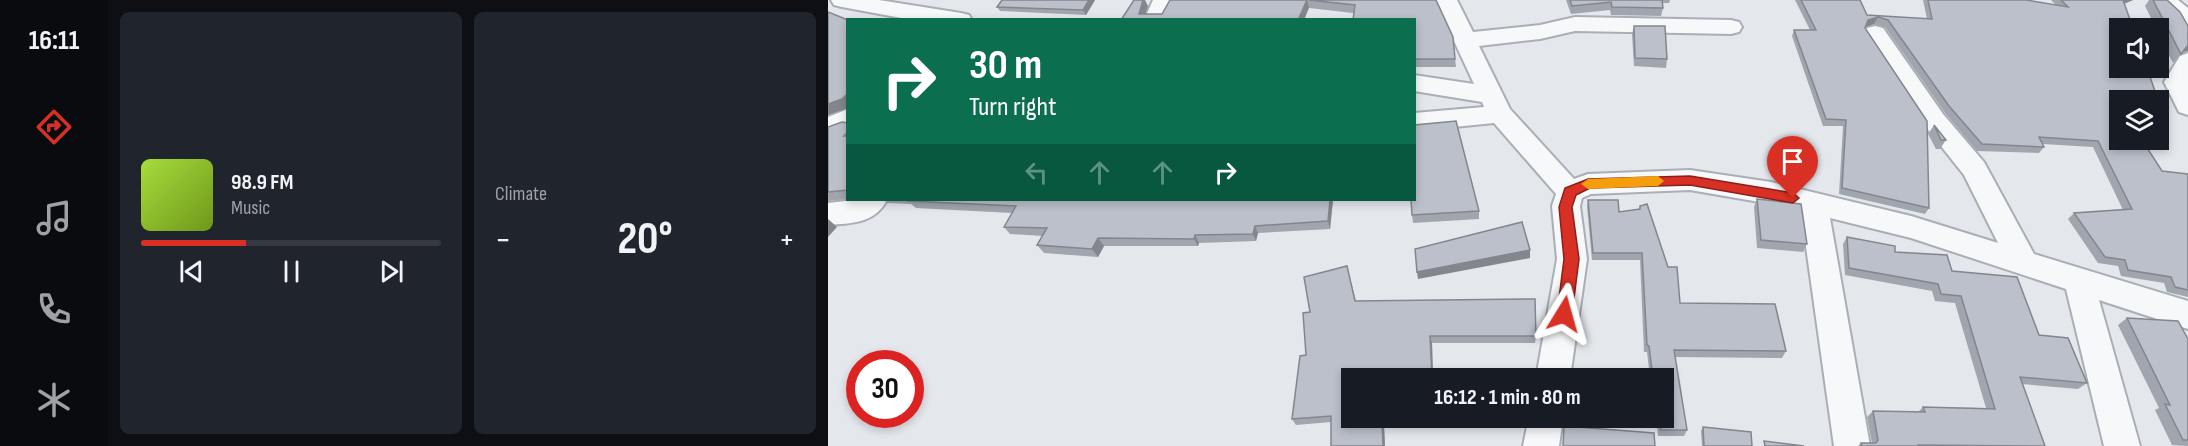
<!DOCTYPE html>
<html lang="en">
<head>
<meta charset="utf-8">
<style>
  :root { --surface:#171b24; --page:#20242c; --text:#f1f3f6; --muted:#9ea1a6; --line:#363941; --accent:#d93025 }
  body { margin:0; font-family:"Sofia Sans Condensed",sans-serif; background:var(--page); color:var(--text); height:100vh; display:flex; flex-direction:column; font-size:22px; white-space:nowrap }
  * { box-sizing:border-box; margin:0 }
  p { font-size:20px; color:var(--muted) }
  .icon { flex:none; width:33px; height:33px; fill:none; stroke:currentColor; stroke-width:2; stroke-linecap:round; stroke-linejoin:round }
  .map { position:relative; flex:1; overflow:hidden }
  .side { display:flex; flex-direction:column; gap:12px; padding:12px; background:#0d0f14; width:720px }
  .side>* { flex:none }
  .guide { position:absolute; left:18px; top:18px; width:570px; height:183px; border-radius:0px; box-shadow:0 3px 9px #0003; background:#0b6e4f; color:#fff; overflow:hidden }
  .buttons { position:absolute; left:1281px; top:18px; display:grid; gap:12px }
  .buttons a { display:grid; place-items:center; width:60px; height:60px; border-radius:0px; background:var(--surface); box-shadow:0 3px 9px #0003; font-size:30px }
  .speed { position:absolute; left:18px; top:350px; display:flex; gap:12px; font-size:30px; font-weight:700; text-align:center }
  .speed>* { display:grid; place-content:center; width:78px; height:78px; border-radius:50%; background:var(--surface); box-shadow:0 3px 9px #0003; line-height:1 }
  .speed .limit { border:9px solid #d22; background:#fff; color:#111 }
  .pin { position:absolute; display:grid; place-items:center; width:51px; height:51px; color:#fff; margin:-62px -26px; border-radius:50% 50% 50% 0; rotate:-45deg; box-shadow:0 0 6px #0007 }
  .pin .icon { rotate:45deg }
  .me { position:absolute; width:66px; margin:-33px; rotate:8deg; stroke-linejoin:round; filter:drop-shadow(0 0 4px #0008) }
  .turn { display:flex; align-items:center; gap:21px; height:126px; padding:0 24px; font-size:27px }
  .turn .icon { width:78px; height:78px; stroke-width:2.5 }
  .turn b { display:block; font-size:42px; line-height:51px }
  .lanes { display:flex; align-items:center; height:57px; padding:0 24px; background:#0003; justify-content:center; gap:30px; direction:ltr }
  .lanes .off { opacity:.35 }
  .big { font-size:45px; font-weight:700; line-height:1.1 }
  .side .widget { flex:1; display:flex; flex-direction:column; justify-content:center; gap:9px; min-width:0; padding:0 21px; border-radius:9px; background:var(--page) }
  .song { display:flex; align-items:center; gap:18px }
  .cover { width:72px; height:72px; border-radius:9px; background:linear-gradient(135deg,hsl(80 70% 55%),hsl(80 70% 35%)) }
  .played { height:6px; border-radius:3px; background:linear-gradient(90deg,var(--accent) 35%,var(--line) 35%) }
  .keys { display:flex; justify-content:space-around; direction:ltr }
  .heat { display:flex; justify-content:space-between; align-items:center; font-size:33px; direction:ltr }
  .side .tiles { flex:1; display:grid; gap:12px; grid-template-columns:repeat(2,1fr) }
  .trip { position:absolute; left:513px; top:368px; width:333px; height:60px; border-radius:0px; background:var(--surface); box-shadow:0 3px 9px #0003; font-weight:700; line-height:60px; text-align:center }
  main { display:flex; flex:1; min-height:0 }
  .dock { display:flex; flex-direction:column; width:108px; justify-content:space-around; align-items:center; background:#090b0e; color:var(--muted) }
  .dock .icon { width:42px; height:42px }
  .dock .selected { color:var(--accent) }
  .dock b { font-size:27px; color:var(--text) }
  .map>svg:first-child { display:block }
</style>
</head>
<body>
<main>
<nav class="dock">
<b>16:11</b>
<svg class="icon selected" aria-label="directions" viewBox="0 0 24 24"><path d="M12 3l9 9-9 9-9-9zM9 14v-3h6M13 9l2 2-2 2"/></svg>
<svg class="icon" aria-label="music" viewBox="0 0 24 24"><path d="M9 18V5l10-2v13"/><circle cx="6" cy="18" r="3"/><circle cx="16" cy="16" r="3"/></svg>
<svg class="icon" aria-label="phone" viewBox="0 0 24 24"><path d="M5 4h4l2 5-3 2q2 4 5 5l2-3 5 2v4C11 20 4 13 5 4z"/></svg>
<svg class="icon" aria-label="climate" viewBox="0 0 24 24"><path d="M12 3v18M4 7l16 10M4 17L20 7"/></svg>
</nav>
<section class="side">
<div class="tiles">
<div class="widget">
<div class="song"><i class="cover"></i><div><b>98.9 FM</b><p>Music</p></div></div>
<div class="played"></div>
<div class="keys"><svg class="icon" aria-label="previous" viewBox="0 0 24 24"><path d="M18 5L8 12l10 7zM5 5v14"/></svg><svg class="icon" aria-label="pause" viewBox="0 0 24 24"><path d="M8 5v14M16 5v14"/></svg><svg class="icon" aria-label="next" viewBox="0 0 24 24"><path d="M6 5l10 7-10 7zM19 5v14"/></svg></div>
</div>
<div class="widget"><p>Climate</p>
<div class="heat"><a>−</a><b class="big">20°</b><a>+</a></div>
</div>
</div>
</section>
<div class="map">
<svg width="1360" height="446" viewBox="0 0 1360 446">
  <rect width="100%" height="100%" fill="#e4e7ec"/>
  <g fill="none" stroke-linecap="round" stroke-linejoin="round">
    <g stroke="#a9aeb7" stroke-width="4">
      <g id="minor">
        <path d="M3 0H51L133 13 141 15 144 20H84L14 7 6 5Z"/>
        <path d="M325 0H347L338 20H316Z"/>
        <path d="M607 0H629L645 32 712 25 747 17 903 20 911 22 914 27 911 32 903 34 747 31 712 39 651 46 682 109 746 179 760 174 862 170 943 182 1083 216 1170 243 1136 175 1097 126 1036 33 1039 28 1047 26 1055 28 1115 114 1156 162 1206 254 1360 301V329L1271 300 1312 446H1276L1238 289 1083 238 1002 218 1042 446H1006L973 211 943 204 862 190 763 194 754 198 752 206 759 259 742 378H708L729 259 724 206 728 194 666 123 586 131V113L656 107 654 102 586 91V75L646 84Z"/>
        <path d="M1325 0H1350L1360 8V34L1352 32 1346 19Z"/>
        <path d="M1360 53V115L1351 112 1336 82 1352 56Z"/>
        <path d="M20 109V129L0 137V117Z"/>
        <path d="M26 200H59C46 224 24 223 0 225V203Z"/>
        <path d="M701 417H735L731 446H695Z"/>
      </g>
    </g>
    <use href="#minor" fill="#f7f8fa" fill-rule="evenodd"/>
  </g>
  <g fill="#a1a5ae">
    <path d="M174 0H267L258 15 172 11 169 7Z"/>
    <path d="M342 0H608L625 37 628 67H586V20L481 8 293 20 320 6 317 14H334Z"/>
    <path d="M738 0H842L841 3H834L835 8 833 16 783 15 782 10 743 14Z"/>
    <path d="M967 0H1032L1039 15 1099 19 1095 0H1198L1228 5 1223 0H1305L1296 4 1292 100V140L1334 171 1360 174V297L1339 292 1336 283 1293 276 1290 266 1270 263 1240 219 1246 213 1295 210 1265 147 1215 144 1216 147 1211 153 1149 151 1117 113 1057 27 1046 24 1038 27 1037 28 1101 208 1097 214 1011 194 1015 126H995L964 36 966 30H982Z"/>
    <path d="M1321 0H1339L1354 53 1345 63 1330 34V28H1328L1317 6Z"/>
    <path d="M806 26 839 59 838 68 806 66 804 34Z"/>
    <path d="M1330 101 1336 115 1330 120Z"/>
    <path d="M20 123V199L0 201V127Z"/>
    <path d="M1106 125 1118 140 1112 149H1108L1100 134Z"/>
    <path d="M929 199 979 244 975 252 929 248 926 207Z"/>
    <path d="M56 200H505L502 229 430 233 428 241 371 243 370 246H276L270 257 216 253 209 245 215 236 182 234 176 227 184 213 88 208 83 204 59 203Z"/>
    <path d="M760 200 791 212 811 209 812 206 852 303 958 351 954 358 847 357 859 430 856 436H830L828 417H836V378H822L819 352H816L812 260H764L759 207Z"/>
    <path d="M651 211V219L585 223 584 215Z"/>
    <path d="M1019 237 1124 271 1211 335 1259 383 1250 389 1194 384 1217 446H1030L1033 443H1044L1039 417 1045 411 1090 412 1095 407 1158 408 1127 303 1107 301 1104 291 1017 275 1015 244Z"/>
    <path d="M521 274 528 301 708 336 707 343H604L605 378H524V417H607V421L556 426 557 446H503V422L468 425 464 419 478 355 482 312Z"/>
    <path d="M1299 318 1360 339V446L1344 445 1327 410 1331 408 1290 325Z"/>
    <path d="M875 427 924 446H874L873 431Z"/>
  </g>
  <g fill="#83868d">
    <path d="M261 0H267L258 15 255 10Z"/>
    <path d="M315 0H317L320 6 315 20 311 14Z"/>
    <path d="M479 0 481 8 476 20H470Z"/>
    <path d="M1295 0H1305L1290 6Z"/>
    <path d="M1050 17 1046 24 1037 27 1040 20Z"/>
    <path d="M1359 45H1360V51L1353 53Z"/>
    <path d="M20 93V108L0 115V104Z"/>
    <path d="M502 200H505L502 229 500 221Z"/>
    <path d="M0 219 9 227 0 237Z"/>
    <path d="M427 226 430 233 428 241 425 234Z"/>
    <path d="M367 235 371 243 370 246 366 239Z"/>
    <path d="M270 238 276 246 270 257 264 249Z"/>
    <path d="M702 250V258L590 279 589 272Z"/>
    <path d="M602 336 604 343 605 378H604Z"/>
    <path d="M554 419 556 426 557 446H555Z"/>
  </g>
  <g fill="#bbc0ca" stroke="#83868d" stroke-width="1.5">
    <path d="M174 0H261L255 10 169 7Z"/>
    <path d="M306 0H315L311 14H334L342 0H479L470 20H293Z"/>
    <path d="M481 0H608L625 37 627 59H586V20H525L527 5Z"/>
    <path d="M742 0H834L835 8 784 7 783 2 744 6Z"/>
    <path d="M973 0H1032L1039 15 1104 19 1100 0H1198L1240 7 1233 0H1295L1305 28H1292V68H1319L1330 100H1292V140H1314L1334 171 1360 174V290L1347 287 1343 277 1300 270 1297 260 1277 257 1246 213 1304 209 1270 141 1211 137 1216 147 1154 144 1121 106 1060 20 1050 17 1040 20 1037 28 1099 121 1101 208 1014 188 1018 120 998 119 966 30H988Z"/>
    <path d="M1325 0H1339L1352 12 1360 26V45L1353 54Z"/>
    <path d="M0 12 20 20V93L14 99 0 104Z"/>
    <path d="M806 26H837L839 59 807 58Z"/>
    <path d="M1330 101 1336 115 1330 114Z"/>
    <path d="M628 121 651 211 584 215 583 200H586V125Z"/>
    <path d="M14 122 20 123V132L16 136H20V190L0 192V127Z"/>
    <path d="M1106 125 1118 140H1113Z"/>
    <path d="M929 199 973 204 979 244 933 240Z"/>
    <path d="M81 200H502L500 221 427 226 425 234 367 235 366 239 270 238 264 249 209 245 219 228 176 227 188 206 80 201Z"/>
    <path d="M760 200H790L791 212 812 209V206L819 204 840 267H849L852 303 947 304 958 351 846 350 859 430H833L831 417H836V378H825L821 346 819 345 814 253H765Z"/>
    <path d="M694 222 702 250 589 272 587 249Z"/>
    <path d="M1019 237 1067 246V252L1119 255 1124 271 1189 277 1211 335 1240 338 1259 383 1192 377 1217 446 1090 445V446H1034L1033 443H1048L1050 440 1045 411 1097 412 1095 407 1167 409 1133 296 1113 294 1110 284 1021 268Z"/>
    <path d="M519 266 527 301 707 299 708 336H602L604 378H524V417H581L554 419 555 446H503V416L464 419 472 356 478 355 475 313 482 312 476 277Z"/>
    <path d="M1299 318 1350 321 1360 339V440H1355L1337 404 1342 405Z"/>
    <path d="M736 426 826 433 827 446H735Z"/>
    <path d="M875 427 923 432 924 446H876Z"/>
    <path d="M936 441 976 446H937Z"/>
  </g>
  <path fill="#d93025" stroke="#8d1f18" stroke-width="1.5" d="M862 176 965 193 971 198 965 203 862 185 762 188 748 195 744 207 751 259 744 314 741 318 736 320 731 318 729 314 736 259 731 207 737 188 760 179Z"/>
  <path fill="#f59e0b" d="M830 176 836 181 830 186 760 189 753 184 760 179Z"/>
</svg>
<div class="buttons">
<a><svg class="icon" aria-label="sound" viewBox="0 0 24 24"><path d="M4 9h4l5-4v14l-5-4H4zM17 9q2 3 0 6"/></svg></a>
<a><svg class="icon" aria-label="layers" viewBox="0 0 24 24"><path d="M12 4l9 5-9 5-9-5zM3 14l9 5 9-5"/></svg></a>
</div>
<div class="speed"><div class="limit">30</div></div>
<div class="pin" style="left:965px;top:198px;background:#d93025"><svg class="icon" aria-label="arrive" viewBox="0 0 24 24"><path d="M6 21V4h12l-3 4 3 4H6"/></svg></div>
<svg class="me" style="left:736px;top:314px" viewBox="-20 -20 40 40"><path d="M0-17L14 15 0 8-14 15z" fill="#d93025" stroke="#fff" stroke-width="4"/></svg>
<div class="trip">16:12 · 1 min · 80 m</div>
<div class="guide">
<div class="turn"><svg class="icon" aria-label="right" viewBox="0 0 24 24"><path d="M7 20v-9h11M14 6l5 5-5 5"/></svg><div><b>30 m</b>Turn right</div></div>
<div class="lanes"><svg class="icon off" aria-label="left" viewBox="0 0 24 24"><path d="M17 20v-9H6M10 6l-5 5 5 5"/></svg><svg class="icon off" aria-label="ahead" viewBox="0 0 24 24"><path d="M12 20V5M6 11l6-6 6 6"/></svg><svg class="icon off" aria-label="ahead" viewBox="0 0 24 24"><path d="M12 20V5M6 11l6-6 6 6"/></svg><svg class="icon" aria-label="right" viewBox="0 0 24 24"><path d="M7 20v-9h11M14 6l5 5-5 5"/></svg></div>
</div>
</div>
</main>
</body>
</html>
